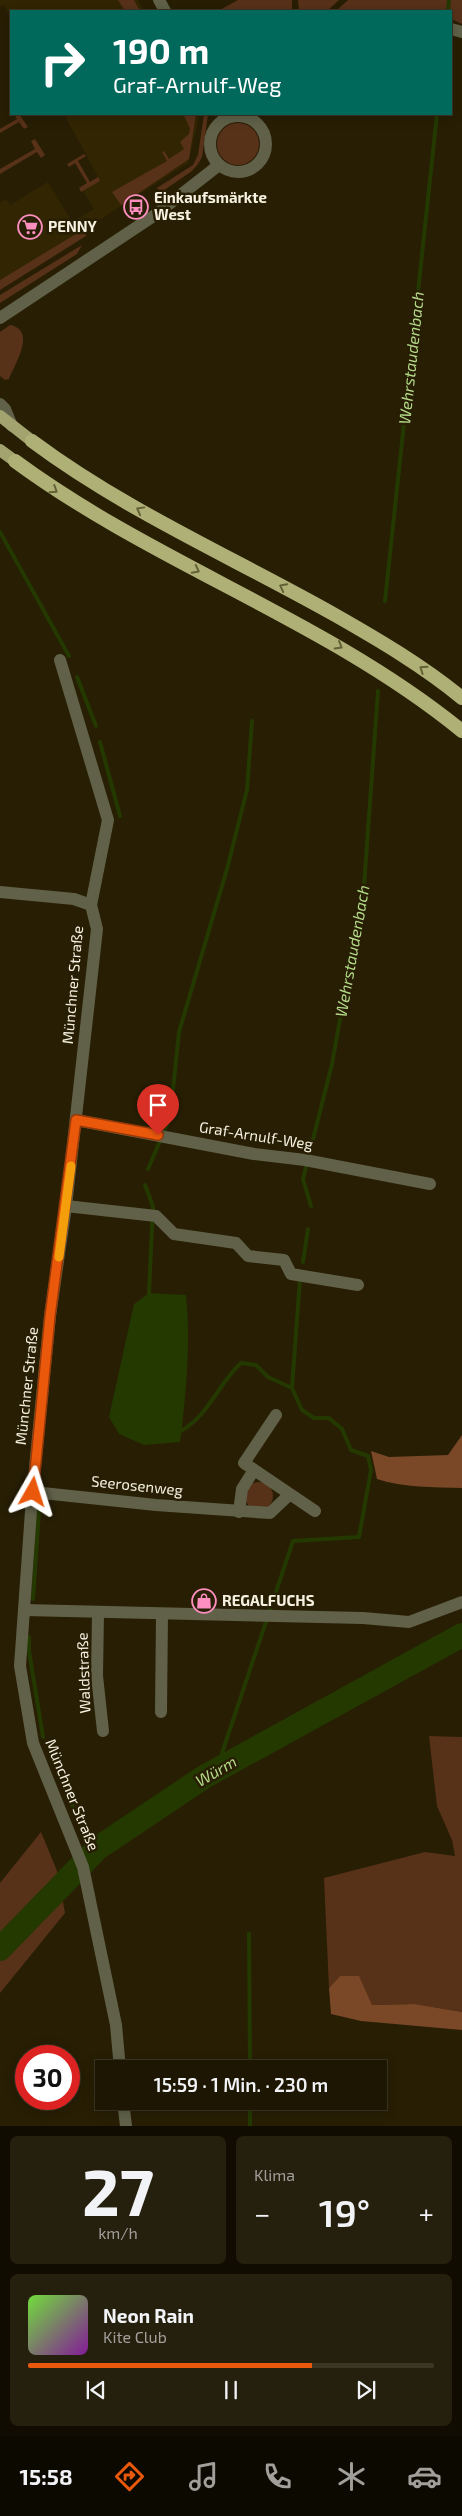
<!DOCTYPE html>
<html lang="de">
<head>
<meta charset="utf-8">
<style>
  :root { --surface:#1d1603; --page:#251f0d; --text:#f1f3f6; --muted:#a09f9a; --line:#3b3525; --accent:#ea580c }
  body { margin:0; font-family:"Exo 2",sans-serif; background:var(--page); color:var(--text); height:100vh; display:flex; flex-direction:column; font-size:19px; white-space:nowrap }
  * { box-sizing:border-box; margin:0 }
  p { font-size:16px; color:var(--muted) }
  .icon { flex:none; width:28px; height:28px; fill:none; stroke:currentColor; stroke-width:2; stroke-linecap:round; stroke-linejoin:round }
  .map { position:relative; height:2126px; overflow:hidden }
  .side { display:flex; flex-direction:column; gap:10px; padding:10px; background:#100c02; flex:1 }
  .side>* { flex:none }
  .guide { position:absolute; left:10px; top:10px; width:442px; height:105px; border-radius:0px; box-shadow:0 2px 12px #0003,0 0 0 1px var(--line); background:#00695c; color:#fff; overflow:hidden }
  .speed { position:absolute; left:15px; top:2045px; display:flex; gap:10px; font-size:25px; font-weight:700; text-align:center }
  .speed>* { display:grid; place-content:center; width:65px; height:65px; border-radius:50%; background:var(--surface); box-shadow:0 2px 12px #0003,0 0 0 1px var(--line); line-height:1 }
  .speed .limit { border:8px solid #d22; background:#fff; color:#111 }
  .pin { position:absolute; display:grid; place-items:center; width:42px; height:42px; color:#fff; margin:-51px -21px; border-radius:50% 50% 50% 0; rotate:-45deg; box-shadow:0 0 5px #0007 }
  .pin .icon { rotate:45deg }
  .me { position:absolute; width:55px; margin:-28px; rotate:6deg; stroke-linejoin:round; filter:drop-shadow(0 0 4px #0008) }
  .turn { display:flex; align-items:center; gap:18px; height:105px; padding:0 20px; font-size:22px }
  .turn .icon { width:65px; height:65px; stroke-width:2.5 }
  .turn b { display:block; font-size:35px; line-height:42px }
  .big { font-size:38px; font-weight:600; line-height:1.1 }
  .side .widget { flex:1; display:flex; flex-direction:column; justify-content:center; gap:8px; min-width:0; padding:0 18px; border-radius:8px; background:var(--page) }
  .side .dial { align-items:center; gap:0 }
  .dial b { font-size:65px; line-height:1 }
  .song { display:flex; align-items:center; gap:15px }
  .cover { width:60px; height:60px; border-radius:8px; background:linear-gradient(135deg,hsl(100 70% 55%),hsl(290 70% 35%)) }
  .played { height:5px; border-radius:2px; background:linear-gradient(90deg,var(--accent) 70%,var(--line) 70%) }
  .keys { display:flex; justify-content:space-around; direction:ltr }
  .heat { display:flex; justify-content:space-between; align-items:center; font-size:28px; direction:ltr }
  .side .tiles { flex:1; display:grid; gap:10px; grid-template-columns:1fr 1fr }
  .widget:last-child { grid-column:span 2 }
  .trip { position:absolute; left:95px; top:2060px; width:292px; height:50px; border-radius:0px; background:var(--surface); box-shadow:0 2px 12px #0003,0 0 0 1px var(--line); font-weight:600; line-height:50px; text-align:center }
  .menu { display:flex; height:80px; justify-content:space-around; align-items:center; background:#0c0901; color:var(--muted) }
  .menu .icon { width:35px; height:35px }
  .menu .on { color:var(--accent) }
  .menu b { font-size:22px; color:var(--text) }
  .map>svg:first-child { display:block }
</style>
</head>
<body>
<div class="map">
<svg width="462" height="2126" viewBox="0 0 462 2126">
  <rect width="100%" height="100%" fill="#271e04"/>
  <g fill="#312502">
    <path d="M0 0H138L144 11H11V18L4 5 0 7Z"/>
    <path d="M64 114H200L188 163 81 232 0 280V203L6 199 10 205 48 182 72 222 94 209 81 187 98 177Z"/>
  </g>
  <g fill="#583119">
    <path d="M118 0H134L140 11H125Z"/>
    <path d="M238 0H292V11H218Z"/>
    <path d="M298 0H339L327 11H299Z"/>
    <path d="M348 0H462V24L451 19V11H336Z"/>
    <path d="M14 114H19L28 127 24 129 19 122 0 133V129L17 119Z"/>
    <path d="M183 114H196L189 159 121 205 112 192 167 161 162 152 164 151 169 159 184 149 180 142 189 134 190 128Z"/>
    <path d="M204 114 208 115 202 157 198 164 192 171 160 193 157 188 193 165 198 155Z"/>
    <circle cx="238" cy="144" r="21"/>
    <path d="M35 139 45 155 41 158 37 152 0 174V169L35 149 31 141Z"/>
    <path d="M84 154 86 156 78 161 90 182 98 177 100 181 81 192 79 188 87 183 75 163 69 167 67 164Z"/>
    <path d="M79 218 86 231V236L0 290V280L76 234 72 222Z"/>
    <path d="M82 245 77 254 0 303V295Z"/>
    <path d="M10 325C37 330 15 364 9 379L5 380 0 376V332Z"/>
    <circle cx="259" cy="1496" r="14"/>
    <path d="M429 1736 462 1737V2012L415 2004 372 2005 340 1976 329 1988 324 1878 425 1852 455 1856 452 1840 437 1806Z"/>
    <path d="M41 1832 57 1871 65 1913 0 1993V1883Z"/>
  </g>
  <g fill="#7a4727">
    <path d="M462 1435V1488C433 1487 404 1488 377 1479L371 1451 389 1457 448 1455Z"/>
    <path d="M340 1976H359L372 2005 415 2004 462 2012V2030L361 2021 331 2014 329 1988Z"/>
  </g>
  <path fill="#243900" d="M149 1293 186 1295C191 1344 186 1394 180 1442L144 1445 119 1434 109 1417 134 1304Z"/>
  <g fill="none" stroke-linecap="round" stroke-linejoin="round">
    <g stroke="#243900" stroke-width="4">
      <path d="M448 11 449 0"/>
      <path d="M0 532 69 656"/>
      <path d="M385 601 437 114"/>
      <path d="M77 677 96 726"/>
      <path d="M100 742 120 816"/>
      <path d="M148 1169 170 1118 179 1032 227 869 247 790 252 721"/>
      <path d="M145 1185 153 1206 149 1293"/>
      <path d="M311 1206 303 1179 332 1064 364 886 378 691"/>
      <path d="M303 1262 308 1229"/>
      <path d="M181 1431C209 1415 218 1384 241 1363L256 1365 268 1377 292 1388"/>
      <path d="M33 1599 39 1511"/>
      <path d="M29 1637V1651L43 1737"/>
      <path d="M51 1756 84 1832"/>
      <path d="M216 1771 293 1541 359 1537 371 1470 368 1456 351 1450 342 1429 329 1418H314L302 1410 292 1388 300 1279"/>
      <path d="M88 1850 89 1856"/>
      <path d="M249 1934 250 2069"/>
      <path d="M250 2101V2126"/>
    </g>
    <path stroke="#243900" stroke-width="24" d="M0 1949 98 1848 204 1777 462 1635"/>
    <g stroke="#606148" stroke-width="12">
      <path d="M159 0 165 11"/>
      <path d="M451 29 462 32"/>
      <circle cx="238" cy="144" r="28"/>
      <path d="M0 318 155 215 219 165"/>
      <path d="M0 404 5 409 12 426"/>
      <path d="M60 660 108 820 91 905"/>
      <path d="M0 892 74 899 91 905 97 929 66 1206 50 1316 32 1497 20 1666 33 1743 83 1867 116 2025 120 2069"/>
      <path d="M76 1120 254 1154 305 1160 430 1184"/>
      <path d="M66 1206 156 1216 174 1234 236 1243 248 1256 284 1260 291 1274 358 1285"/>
      <path d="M276 1415 244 1463 315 1511"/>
      <path d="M33 1492 156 1505 270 1513 289 1495"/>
      <path d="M239 1512 242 1489 254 1470"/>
      <path d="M24 1610 363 1618 409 1622 462 1602"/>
      <path d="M98 1613 97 1676 103 1731"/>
      <path d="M161 1712 162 1614"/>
      <path d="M123 2101 126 2126"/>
    </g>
    <g stroke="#a2a36e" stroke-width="12">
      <path d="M0 416 32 441"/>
      <path d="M0 450 15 461"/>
    </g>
    <g stroke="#afb076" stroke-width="14">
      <path d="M32 441C126 511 234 558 335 615 379 640 423 666 462 698"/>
      <path d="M15 461C156 565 326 620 462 731"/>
    </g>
  </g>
  <defs><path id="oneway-chevron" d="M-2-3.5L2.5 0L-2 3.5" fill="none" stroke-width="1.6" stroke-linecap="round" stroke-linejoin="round" transform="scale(1.25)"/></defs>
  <g stroke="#646037">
    <use href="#oneway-chevron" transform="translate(54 490) rotate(33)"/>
    <use href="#oneway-chevron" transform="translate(140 510) rotate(-151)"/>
    <use href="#oneway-chevron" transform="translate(196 570) rotate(27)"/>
    <use href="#oneway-chevron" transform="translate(283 587) rotate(-153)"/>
    <use href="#oneway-chevron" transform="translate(339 646) rotate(30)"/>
    <use href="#oneway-chevron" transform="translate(423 669) rotate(-146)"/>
  </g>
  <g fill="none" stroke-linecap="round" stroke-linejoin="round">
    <g stroke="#983908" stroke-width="12">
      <path id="route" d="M33 1492 50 1316 76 1120 158 1135"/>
    </g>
    <use href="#route" stroke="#ea580c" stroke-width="9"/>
    <path stroke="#f59e0b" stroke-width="9" d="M59 1257 71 1166"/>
  </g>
  <defs>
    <g id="bus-ring" transform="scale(1.25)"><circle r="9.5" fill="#271e04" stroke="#fd8ec0" stroke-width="1.5"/><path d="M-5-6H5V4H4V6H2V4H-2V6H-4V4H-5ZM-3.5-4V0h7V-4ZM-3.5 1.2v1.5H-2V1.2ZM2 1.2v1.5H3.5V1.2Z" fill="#fd8ec0"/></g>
    <g id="supermarket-ring" transform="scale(1.25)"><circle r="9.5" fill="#271e04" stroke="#fd8ec0" stroke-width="1.5"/><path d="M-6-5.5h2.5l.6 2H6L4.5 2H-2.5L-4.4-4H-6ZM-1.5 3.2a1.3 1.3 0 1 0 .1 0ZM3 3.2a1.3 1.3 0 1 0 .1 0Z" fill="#fd8ec0"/></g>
    <g id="shop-ring" transform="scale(1.25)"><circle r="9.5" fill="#271e04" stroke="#fd8ec0" stroke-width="1.5"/><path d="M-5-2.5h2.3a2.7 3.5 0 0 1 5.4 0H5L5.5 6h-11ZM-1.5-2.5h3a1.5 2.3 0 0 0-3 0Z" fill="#fd8ec0"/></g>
  </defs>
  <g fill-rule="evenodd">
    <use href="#bus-ring" x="136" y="207"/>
    <use href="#supermarket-ring" x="30" y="227"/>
    <use href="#shop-ring" x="204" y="1601"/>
  </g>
  <g text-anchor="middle" stroke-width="5" stroke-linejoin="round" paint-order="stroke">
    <g font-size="15" font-weight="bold" fill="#f7f1e1" stroke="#271e04" text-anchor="start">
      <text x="154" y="203">Einkaufsmärkte<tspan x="154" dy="17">West</tspan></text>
      <text x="48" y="232">PENNY</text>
      <text x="222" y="1606">REGALFUCHS</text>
    </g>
    <g font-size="15" fill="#f7f1e1" stroke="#271e04">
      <text transform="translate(73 985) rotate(-85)" y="5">Münchner Straße</text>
      <text transform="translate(256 1136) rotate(9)" y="5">Graf-Arnulf-Weg</text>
      <text transform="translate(27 1386) rotate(-84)" y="5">Münchner Straße</text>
      <text transform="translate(137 1486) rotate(6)" y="5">Seerosenweg</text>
      <text transform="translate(84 1673) rotate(-92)" y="5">Waldstraße</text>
      <text transform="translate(72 1795) rotate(68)" y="5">Münchner Straße</text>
    </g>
    <g font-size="16" font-style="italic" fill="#b5db89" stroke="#271e04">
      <text transform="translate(411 358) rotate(-84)" y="6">Wehrstaudenbach</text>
      <text transform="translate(352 951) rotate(-80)" y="6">Wehrstaudenbach</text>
      <text transform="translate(216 1771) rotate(-30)" y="6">Würm</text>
    </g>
  </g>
</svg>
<div class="speed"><div class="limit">30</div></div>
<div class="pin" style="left:158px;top:1135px;background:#d93025"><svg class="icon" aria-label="arrive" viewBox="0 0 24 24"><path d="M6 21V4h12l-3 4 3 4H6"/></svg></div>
<svg class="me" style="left:33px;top:1492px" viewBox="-20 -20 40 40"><path d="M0-17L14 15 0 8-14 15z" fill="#ea580c" stroke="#fff" stroke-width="4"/></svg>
<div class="trip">15:59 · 1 Min. · 230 m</div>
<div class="guide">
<div class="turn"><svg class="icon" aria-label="right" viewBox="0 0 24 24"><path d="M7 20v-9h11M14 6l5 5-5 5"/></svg><div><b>190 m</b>Graf-Arnulf-Weg</div></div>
</div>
</div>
<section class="side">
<div class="tiles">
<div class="widget dial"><b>27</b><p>km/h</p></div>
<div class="widget"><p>Klima</p>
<div class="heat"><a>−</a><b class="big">19°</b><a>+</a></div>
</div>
<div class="widget">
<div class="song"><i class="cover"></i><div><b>Neon Rain</b><p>Kite Club</p></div></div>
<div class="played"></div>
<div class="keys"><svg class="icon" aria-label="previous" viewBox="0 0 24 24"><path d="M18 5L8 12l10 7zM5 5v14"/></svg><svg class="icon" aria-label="pause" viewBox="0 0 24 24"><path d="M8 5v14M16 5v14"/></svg><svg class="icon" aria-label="next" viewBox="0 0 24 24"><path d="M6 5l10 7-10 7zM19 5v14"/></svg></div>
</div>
</div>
</section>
<nav class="menu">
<b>15:58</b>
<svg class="icon on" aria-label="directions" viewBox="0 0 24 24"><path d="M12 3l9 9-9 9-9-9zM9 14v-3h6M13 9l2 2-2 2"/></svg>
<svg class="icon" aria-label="music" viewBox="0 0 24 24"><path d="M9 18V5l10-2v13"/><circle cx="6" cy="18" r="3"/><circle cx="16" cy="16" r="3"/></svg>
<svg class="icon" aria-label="phone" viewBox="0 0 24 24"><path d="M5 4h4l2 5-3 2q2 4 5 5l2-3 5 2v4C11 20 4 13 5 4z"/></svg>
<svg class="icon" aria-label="climate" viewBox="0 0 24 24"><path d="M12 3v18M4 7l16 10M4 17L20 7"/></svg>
<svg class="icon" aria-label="car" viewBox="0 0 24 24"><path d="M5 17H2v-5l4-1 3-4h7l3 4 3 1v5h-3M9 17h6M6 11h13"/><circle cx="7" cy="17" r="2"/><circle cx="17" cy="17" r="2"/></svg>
</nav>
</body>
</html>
